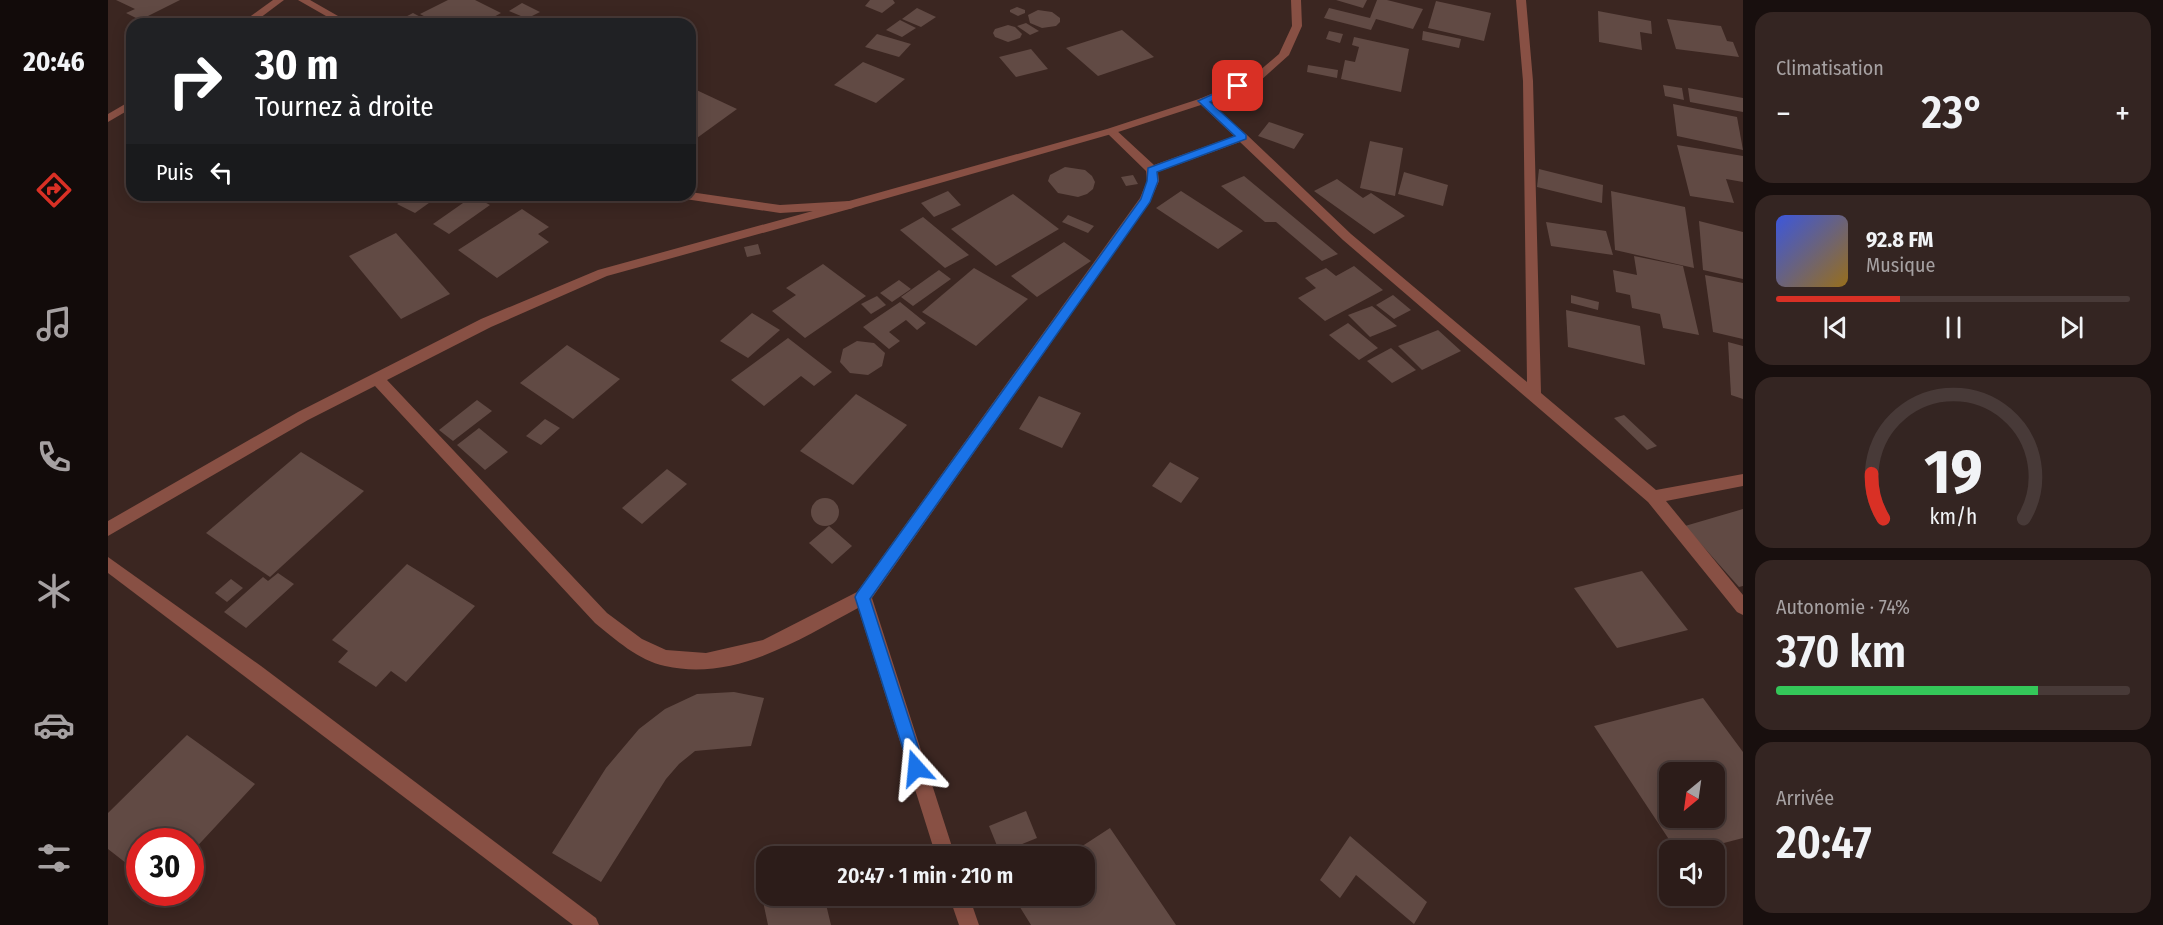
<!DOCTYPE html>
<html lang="fr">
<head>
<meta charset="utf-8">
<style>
  :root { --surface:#2c1c19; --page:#342522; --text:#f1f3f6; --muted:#a6a1a2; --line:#483a38; --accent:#d93025 }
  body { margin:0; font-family:"Fira Sans Condensed",sans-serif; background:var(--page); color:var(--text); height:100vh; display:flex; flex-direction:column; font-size:22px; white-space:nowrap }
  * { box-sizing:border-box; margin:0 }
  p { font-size:20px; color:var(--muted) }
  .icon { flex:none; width:33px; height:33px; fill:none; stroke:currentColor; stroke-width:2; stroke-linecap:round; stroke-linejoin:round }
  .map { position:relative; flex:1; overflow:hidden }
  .side { display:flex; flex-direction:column; gap:12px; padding:12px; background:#180f0e; width:420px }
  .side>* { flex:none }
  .top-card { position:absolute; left:18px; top:18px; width:570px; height:183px; border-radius:18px; box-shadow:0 3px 15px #0003,0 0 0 2px var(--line); background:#202124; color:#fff; overflow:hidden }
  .needle { width:39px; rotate:209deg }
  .controls { position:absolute; left:1551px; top:762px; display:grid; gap:12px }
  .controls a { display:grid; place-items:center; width:66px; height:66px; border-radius:12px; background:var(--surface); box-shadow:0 3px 15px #0003,0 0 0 2px var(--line); font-size:30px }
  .speed { position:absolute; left:18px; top:828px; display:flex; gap:12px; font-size:30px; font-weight:700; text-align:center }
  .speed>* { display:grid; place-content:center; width:78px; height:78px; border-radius:50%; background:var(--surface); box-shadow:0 3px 15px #0003,0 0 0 2px var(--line); line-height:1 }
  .speed .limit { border:9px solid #d22; background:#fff; color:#111 }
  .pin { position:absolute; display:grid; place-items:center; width:51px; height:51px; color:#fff; margin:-26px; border-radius:12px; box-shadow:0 3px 9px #0006 }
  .me { position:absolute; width:66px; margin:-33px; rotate:342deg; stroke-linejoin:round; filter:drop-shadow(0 0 4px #0008) }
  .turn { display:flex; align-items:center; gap:21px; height:126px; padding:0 30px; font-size:27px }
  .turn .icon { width:78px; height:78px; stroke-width:2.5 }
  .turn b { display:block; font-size:42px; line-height:51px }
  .then { display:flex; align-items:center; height:57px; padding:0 30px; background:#0003; gap:12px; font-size:22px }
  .big { font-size:45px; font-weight:600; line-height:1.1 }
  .side .widget { flex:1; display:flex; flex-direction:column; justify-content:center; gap:9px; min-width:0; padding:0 21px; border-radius:18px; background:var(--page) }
  .side .dial { align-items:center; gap:0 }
  .dial svg { height:156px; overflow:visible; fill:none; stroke:var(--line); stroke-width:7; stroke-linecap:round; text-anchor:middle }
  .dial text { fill:var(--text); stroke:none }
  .song { display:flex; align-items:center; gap:18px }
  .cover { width:72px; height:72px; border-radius:9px; background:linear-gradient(135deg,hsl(230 70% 55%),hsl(40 70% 35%)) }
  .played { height:6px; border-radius:3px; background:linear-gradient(90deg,var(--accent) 35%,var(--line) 35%) }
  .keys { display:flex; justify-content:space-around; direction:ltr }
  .heat { display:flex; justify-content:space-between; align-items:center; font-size:33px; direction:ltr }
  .charge { height:9px; border-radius:4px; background:linear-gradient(90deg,#34c759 74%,var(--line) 0) }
  .trip { position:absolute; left:648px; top:846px; width:339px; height:60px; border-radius:18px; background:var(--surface); box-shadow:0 3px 15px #0003,0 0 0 2px var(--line); font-weight:600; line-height:60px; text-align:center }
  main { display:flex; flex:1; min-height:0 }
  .tab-bar { display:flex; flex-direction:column; width:108px; justify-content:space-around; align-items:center; background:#120b0a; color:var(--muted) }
  .tab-bar .icon { width:42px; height:42px }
  .tab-bar .active { color:var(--accent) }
  .tab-bar b { font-size:27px; color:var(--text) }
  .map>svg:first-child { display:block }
</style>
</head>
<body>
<main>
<nav class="tab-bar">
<b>20:46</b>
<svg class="icon active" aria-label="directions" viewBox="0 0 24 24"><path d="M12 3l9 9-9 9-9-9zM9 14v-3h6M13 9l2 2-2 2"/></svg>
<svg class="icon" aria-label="music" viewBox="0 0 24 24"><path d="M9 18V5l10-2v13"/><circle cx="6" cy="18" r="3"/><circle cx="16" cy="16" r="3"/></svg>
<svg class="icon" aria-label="phone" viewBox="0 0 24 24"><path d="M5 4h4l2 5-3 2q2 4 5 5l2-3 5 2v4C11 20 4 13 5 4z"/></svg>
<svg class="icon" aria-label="climate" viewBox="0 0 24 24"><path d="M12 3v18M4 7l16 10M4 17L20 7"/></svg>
<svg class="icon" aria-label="car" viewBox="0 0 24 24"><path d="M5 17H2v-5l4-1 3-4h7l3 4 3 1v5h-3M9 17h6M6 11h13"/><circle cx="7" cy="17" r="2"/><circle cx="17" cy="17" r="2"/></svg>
<svg class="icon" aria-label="filters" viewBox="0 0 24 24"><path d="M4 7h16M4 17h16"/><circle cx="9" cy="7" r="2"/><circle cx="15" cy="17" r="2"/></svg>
</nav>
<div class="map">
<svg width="1635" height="925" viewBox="0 0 1635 925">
  <rect width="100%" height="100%" fill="#3b2621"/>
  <g fill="#614a44" fill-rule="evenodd">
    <path d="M8 0H72L32 20 18 13 27 9Z"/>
    <path d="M340 0H367L393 13 373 24H331L312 14Z"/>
    <path d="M762 0H785L787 3 774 13 757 6Z"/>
    <path d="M1228 0H1259L1255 8Z"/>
    <path d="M1269 0H1279L1315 9 1305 29 1268 19 1263 30 1216 18 1221 8 1262 18Z"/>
    <path d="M1328 1 1383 13 1376 41 1320 28Z"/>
    <path d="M414 3 432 12 424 16 441 24H413L420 19 401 11Z"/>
    <path d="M909 7 917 10V13L910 16 902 12V10Z"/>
    <path d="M809 8 828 17 813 27 794 19Z"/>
    <path d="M930 10 944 12 952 18V22L948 26 934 28 922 23 920 15Z"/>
    <path d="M1490 11 1543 21 1544 34 1532 32 1534 50 1491 42Z"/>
    <path d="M305 13 320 21 315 24H284Z"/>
    <path d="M1559 19 1613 26 1619 41 1625 42 1631 57 1568 49Z"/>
    <path d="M792 20 808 28 794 37 778 30Z"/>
    <path d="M918 23 931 31 922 35 909 26Z"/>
    <path d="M900 25 907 27 914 34 912 38 900 42 887 37 885 33 887 29Z"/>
    <path d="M1014 30 1046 57 990 76 958 48Z"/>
    <path d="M1221 31 1235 34 1232 43 1218 39Z"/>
    <path d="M1315 31 1353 39 1351 48 1314 40Z"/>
    <path d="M769 34 803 44 791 57 757 47Z"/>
    <path d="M1246 37 1301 49 1293 92 1233 79 1237 60 1247 62 1251 47 1244 45Z"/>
    <path d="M923 49 940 69 908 77 891 57Z"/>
    <path d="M755 62 797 79 768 103 726 85Z"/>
    <path d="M1200 65 1230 70 1229 78 1199 72Z"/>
    <path d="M1555 85 1574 88 1576 100 1557 96Z"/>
    <path d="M582 87 629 109 582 143Z"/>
    <path d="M1580 88 1635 98V112L1582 102Z"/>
    <path d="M1565 104 1629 117 1635 150 1569 136Z"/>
    <path d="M1161 122 1196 134 1186 149 1150 136Z"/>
    <path d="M1262 141 1295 148 1287 196 1252 188Z"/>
    <path d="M1569 145 1635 156V182L1618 179 1626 203 1582 196Z"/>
    <path d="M957 167 977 170 984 176 987 182 985 189 979 194 970 197 950 193 940 181 942 175Z"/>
    <path d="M1431 169 1495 185 1494 203 1429 187Z"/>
    <path d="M1296 172 1340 185 1335 206 1290 194Z"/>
    <path d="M1025 175 1030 184 1018 186 1013 177Z"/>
    <path d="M1136 176 1230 254 1214 261 1168 222H1157L1113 186Z"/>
    <path d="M1229 179 1255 198 1263 193 1297 216 1266 234 1206 191Z"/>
    <path d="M840 191 853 205 826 217 813 203Z"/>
    <path d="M1073 191 1135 231 1110 249 1048 208Z"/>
    <path d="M1503 191 1577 207 1586 268 1507 250Z"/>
    <path d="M905 194 951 229 888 266 843 229Z"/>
    <path d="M302 195H332L307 213 289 204Z"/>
    <path d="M365 196 382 205 341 234 325 224Z"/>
    <path d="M414 209 441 227 430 234 441 242 389 278 350 250Z"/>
    <path d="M960 215 986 226 980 233 954 222Z"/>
    <path d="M815 217 861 255 837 268 792 230Z"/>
    <path d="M1591 221 1635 232V279L1595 270Z"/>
    <path d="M1438 222 1498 231 1505 255 1443 246Z"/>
    <path d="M288 233 342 294 293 319 241 256Z"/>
    <path d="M956 242 983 261 929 297 903 276Z"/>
    <path d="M650 244 653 254 639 257 636 247Z"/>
    <path d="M1526 256 1575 266 1591 335 1555 328 1552 314 1524 308 1522 295 1508 292 1505 270 1529 275Z"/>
    <path d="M715 264 758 296 697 338 664 311 688 295 678 288Z"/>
    <path d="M1246 266 1275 290 1217 321 1190 298 1208 288 1197 278 1218 268 1228 276Z"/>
    <path d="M866 268 920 299 868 346 814 312Z"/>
    <path d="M831 270 843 279 805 306 793 297Z"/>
    <path d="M1597 275 1635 283V339L1605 332Z"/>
    <path d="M791 280 803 289 784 302 772 293Z"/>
    <path d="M1285 295 1303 310 1286 319 1268 305Z"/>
    <path d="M1463 295 1491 302 1490 310 1463 303Z"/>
    <path d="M769 296 778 305 763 314 753 304Z"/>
    <path d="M792 302 818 323 809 330 798 320 781 332 792 341 781 349 755 327Z"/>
    <path d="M1264 306 1289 326 1262 337 1240 315Z"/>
    <path d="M1458 310 1532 326 1537 365 1460 347Z"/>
    <path d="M644 313 672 330 640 358 612 341Z"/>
    <path d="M1240 323 1270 348 1251 360 1221 335Z"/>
    <path d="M1330 330 1353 351 1314 370 1290 346Z"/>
    <path d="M680 338 724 372 706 386 693 376 656 406 623 380Z"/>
    <path d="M749 341 766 343 777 353 774 366 760 375 742 373 732 362 735 349Z"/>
    <path d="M1620 342 1635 346V399L1623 395Z"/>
    <path d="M459 345 512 379 465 419 412 383Z"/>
    <path d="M1283 348 1308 370 1284 383 1259 361Z"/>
    <path d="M748 394 799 425 745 485 692 451Z"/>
    <path d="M931 396 973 413 954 448 911 429Z"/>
    <path d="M369 400 384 411 345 441 331 430Z"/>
    <path d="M1516 415 1549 446 1539 450 1506 418Z"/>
    <path d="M437 419 452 428 433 445 418 436Z"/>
    <path d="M371 428 400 452 377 470 349 445Z"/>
    <path d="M193 452 256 491 162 577 98 533Z"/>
    <path d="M1062 462 1091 478 1073 503 1044 486Z"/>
    <path d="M559 469 579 484 534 524 514 508Z"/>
    <circle cx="717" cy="512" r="14"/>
    <path d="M1635 509V586L1631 587 1577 526Z"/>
    <path d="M721 526 744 546 724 564 701 543Z"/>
    <path d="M299 564 367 606 298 682 283 671 268 687 230 662 240 651 224 640Z"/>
    <path d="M1534 571 1580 630 1509 648 1466 588Z"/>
    <path d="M170 573 186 584 138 628 116 612 155 577 160 581Z"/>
    <path d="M123 579 135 588 119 602 107 593Z"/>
    <path d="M626 692 656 698 643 746 587 751 571 764 558 779 493 882 444 853 498 768 531 729 557 709 589 694Z"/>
    <path d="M1595 698 1635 752V838L1589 850H1568L1486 726ZM1562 772H1606V818H1562Z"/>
    <path d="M79 735 147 784 82 854V842H32V874L0 849V813Z"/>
    <path d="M918 811 929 838 892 853 881 826Z"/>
    <path d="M1002 828 1068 925H923L905 896H976V856H959Z"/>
    <path d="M1242 836 1319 902 1306 924 1248 875 1232 898 1212 880Z"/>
    <path d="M704 845 707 856H670Z"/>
    <path d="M658 860V896H716L723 925H660L647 864Z"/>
  </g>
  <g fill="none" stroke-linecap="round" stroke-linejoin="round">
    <g fill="#885044" fill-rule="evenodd">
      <path d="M165 0H176L144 24H132Z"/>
      <path d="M1408 0H1418L1425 81 1433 393 1548 490 1635 474V486L1558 501 1635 595V615L1629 612 1540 502 1235 240 1132 142 1050 172 1051 181 1042 202 764 598 847 856H828L750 608C692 639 627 682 557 666 530 660 508 640 487 623L267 386 200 420 0 536V521L190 412 373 319 490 270 741 201 747 205 745 208 499 276 383 327 279 380 499 613 534 639 558 650 598 653 655 640 749 592 1032 198 1039 181 1038 171 999 133V129H1007L1046 165 1126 136 1091 103V99L1095 98 1138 134 1243 234 1419 382 1415 81Z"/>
      <path d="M24 100V108L0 122V114Z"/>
      <path d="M0 557 153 666 488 918 491 925H465L0 573Z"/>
      <path d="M841 896H861L871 925H851Z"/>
    </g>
    <g fill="#885044" fill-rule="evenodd">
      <path d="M190 0H202L244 24H232Z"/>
      <path d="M1183 0H1193L1194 26 1181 55 1152 81 1099 103 1007 133 741 209 672 213 577 199 571 195H582V192L672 205 741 201 999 129 1091 99 1144 77 1171 54 1184 26Z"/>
    </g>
  </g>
  <path fill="#1a73e8" stroke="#114b97" stroke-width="1.5" d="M1127 84 1135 86 1102 102 1138 135V139L1049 172 1050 181 1042 202 762 599 817 768 814 774 808 776 803 774 747 597 749 593 1033 199 1039 181 1040 168 1127 136 1090 101Z"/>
</svg>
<div class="controls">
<a><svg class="needle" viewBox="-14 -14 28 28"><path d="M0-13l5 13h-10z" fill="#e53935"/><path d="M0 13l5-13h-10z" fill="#a6a1a2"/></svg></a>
<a><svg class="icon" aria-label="sound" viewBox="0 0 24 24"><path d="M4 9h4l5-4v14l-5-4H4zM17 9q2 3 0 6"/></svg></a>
</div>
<div class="speed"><div class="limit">30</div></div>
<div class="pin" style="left:1130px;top:86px;background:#d93025"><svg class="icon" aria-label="arrive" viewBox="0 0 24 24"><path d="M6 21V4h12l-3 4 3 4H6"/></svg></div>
<svg class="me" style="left:808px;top:768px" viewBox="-20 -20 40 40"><path d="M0-17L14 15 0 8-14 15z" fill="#1a73e8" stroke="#fff" stroke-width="4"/></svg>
<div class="trip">20:47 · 1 min · 210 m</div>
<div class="top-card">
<div class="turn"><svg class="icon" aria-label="right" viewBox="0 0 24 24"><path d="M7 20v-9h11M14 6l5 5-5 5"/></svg><div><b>30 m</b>Tournez à droite</div></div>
<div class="then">Puis<svg class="icon" aria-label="left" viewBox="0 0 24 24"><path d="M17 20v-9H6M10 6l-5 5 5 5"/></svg></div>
</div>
</div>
<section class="side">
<div class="widget"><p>Climatisation</p>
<div class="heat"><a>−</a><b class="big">23°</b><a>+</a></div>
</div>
<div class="widget">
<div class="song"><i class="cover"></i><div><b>92.8 FM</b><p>Musique</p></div></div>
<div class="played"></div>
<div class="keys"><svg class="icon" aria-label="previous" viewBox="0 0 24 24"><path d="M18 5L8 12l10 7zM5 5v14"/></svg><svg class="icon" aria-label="pause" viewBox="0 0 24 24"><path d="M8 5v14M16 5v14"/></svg><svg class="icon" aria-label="next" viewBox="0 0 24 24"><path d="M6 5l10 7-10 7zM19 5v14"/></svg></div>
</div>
<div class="widget dial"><svg viewBox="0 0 100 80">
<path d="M14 69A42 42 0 1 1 86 69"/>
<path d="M14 69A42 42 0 0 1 8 46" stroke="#d93025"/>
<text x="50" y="56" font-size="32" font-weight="700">19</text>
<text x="50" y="72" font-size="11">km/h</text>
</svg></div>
<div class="widget"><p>Autonomie · 74%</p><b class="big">370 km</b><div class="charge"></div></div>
<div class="widget"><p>Arrivée</p><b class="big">20:47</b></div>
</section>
</main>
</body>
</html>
